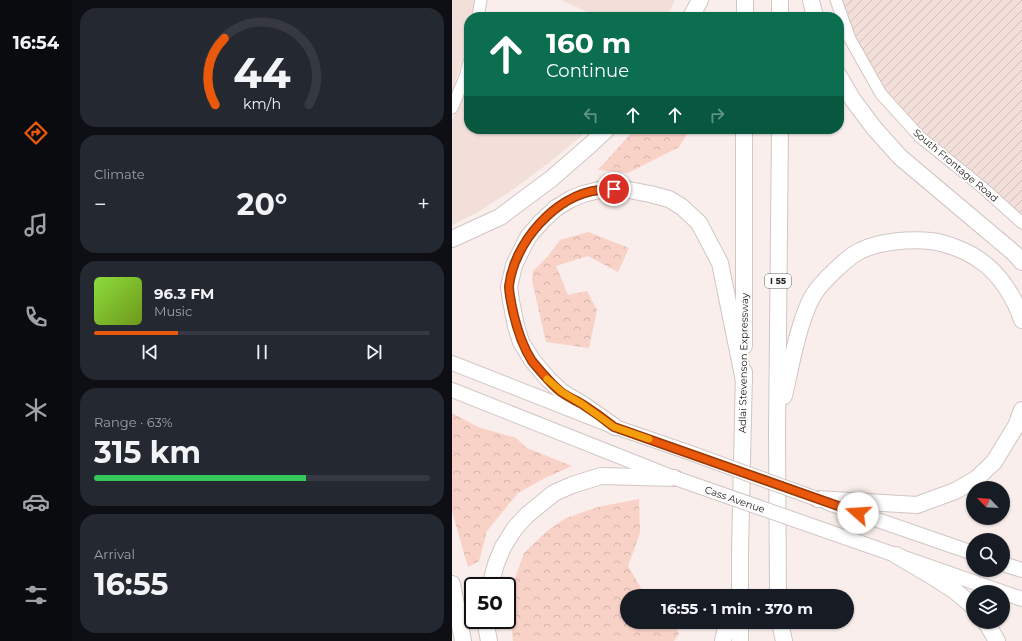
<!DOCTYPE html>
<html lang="en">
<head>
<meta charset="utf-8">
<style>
  :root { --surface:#171b24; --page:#242831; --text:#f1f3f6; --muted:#9ea1a6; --line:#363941; --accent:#ea580c }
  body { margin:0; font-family:Montserrat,sans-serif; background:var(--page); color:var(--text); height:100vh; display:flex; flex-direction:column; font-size:15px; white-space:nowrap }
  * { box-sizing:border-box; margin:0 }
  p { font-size:13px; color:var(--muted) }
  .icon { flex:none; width:22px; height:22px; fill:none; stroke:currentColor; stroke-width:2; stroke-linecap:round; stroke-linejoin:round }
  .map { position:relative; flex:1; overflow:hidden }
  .panel { display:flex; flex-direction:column; gap:8px; padding:8px; background:#0d0f14; width:380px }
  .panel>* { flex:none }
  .top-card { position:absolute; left:12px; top:12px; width:380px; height:122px; border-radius:16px; box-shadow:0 1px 3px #0004; background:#0b6e4f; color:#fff; overflow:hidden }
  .needle { width:26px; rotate:295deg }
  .controls { position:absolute; left:514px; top:481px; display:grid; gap:8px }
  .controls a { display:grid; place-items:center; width:44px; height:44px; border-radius:50%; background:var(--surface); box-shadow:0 1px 3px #0004; font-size:20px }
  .speed { position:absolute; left:12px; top:577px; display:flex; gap:8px; font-size:20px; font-weight:700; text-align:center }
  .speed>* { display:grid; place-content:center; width:52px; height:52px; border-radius:50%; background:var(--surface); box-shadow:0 1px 3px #0004; line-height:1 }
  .speed .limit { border:2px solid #111; border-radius:6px; background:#fff; color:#111 }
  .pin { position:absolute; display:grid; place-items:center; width:34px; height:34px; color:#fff; margin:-17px; border:2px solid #fff; border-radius:50%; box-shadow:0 1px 4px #0007 }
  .me { position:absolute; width:44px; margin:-22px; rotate:289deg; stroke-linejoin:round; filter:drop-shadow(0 0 3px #0008) }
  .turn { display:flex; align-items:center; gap:14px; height:84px; padding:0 16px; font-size:18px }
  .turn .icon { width:52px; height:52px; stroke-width:2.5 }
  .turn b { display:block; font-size:28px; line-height:34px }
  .lanes { display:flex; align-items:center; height:38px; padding:0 16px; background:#0003; justify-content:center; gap:20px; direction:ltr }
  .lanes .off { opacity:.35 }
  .big { font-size:30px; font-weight:700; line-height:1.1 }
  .panel .widget { flex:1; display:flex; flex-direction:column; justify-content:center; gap:6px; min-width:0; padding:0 14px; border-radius:16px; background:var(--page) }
  .panel .dial { align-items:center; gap:0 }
  .dial svg { height:104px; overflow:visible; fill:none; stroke:var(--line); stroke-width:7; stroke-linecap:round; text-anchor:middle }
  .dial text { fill:var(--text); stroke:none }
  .song { display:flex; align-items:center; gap:12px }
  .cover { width:48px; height:48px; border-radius:6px; background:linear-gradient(135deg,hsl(90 70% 55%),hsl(80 70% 35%)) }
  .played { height:4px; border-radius:2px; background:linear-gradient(90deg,var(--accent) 25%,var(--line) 25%) }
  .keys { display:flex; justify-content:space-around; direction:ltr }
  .heat { display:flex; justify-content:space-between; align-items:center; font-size:22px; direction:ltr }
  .charge { height:6px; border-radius:3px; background:linear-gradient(90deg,#34c759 63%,var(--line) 0) }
  .trip { position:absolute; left:168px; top:589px; width:234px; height:40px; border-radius:20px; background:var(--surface); box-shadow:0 1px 3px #0004; font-weight:700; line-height:40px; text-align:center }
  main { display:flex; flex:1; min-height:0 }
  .dock { display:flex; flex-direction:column; width:72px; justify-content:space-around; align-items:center; background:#090b0e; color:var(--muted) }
  .dock .icon { width:28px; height:28px }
  .dock .current { color:var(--accent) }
  .dock b { font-size:18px; color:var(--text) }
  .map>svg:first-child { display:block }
</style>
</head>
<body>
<main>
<nav class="dock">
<b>16:54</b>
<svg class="icon current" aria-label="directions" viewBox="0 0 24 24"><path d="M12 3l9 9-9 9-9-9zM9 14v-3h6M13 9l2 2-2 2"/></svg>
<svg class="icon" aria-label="music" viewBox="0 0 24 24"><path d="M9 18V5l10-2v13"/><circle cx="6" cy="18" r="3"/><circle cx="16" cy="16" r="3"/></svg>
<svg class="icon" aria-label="phone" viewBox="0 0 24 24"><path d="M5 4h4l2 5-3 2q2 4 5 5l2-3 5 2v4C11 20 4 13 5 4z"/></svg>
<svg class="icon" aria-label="climate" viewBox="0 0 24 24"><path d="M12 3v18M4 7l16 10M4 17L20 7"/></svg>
<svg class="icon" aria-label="car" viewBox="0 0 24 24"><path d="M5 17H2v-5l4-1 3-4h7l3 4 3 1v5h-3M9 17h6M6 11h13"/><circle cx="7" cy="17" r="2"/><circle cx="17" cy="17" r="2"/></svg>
<svg class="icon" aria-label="filters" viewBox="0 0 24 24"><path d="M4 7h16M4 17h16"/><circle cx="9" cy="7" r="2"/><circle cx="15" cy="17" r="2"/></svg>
</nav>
<section class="panel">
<div class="widget dial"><svg viewBox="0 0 100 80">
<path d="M14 69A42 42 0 1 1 86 69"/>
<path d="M14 69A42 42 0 0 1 21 18" stroke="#ea580c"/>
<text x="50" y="56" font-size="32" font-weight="700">44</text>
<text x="50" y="72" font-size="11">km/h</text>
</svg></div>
<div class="widget"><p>Climate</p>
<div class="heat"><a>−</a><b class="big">20°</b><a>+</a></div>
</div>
<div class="widget">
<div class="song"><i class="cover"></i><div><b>96.3 FM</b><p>Music</p></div></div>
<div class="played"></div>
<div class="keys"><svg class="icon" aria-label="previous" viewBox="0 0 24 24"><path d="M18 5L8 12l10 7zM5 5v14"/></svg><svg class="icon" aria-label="pause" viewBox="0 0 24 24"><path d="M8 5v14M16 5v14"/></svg><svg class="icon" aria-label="next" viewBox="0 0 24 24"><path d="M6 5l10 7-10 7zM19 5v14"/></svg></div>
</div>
<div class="widget"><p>Range · 63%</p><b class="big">315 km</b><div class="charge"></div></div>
<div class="widget"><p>Arrival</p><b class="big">16:55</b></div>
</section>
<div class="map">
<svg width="570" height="641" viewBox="0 0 570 641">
  <defs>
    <pattern id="industrial-furrows" width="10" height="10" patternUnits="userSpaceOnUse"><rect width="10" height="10" fill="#f3dfda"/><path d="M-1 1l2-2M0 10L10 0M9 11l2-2" fill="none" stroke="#d0bfbb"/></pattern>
    <pattern id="forest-crowns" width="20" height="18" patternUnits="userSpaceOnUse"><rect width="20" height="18" fill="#f8d1c7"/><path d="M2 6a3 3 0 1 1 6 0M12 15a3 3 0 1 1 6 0" fill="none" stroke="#d4b3aa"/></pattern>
  </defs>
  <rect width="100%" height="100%" fill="#f9eeeb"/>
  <g fill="#f3dfda">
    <path d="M0 0H23L20 17H17V31L13 52 0 92Z"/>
    <path d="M109 0H223L215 17H147Z"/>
    <path d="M16 86 17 87V129H129L135 131 98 162 56 193 24 213 0 225V120Z"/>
  </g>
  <path fill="url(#industrial-furrows)" d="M390 0H570V216L566 212 471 132 432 91 400 33Z"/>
  <g fill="url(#forest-crowns)">
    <path d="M183 129H238L227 147 176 173 146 170Z"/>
    <path d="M136 232 177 248 166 272 136 256 104 266 116 295 135 291 145 310 137 348 94 342 80 281 81 271 96 256 108 240Z"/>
    <path d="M0 413 26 427 64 438 75 448 120 466 93 478 66 493 35 531 27 561 16 567 0 512Z"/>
    <path d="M187 499 188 533 176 566 190 590 202 596H175V622H222L227 634 222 641H61L58 613 62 581 72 553 95 531 114 518 146 507Z"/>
  </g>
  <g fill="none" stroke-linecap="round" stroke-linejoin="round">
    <g stroke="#d1c6c3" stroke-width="13">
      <g id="minor">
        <path d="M384 0 398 39 429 94 468 137 530 187 570 223"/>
        <path d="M26 17 29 0"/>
        <path d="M0 108 13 77 17 62"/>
      </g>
    </g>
    <g stroke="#d1c6c3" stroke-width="16">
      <g id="major">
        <path d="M0 363 163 427 233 451"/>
        <path d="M0 390 217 476"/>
        <path d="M376 503 521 553"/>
        <path d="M369 529 570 599"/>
        <path d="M551 564 570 570"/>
      </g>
    </g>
    <g stroke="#d1c6c3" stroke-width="18">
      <g id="highway">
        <path d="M359 0 363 17"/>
        <path d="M239 17 248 0"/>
        <path d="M293 17V0"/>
        <path d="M328 17V0"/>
        <path d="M387 76 401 100 422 128 448 157 518 216 562 253 570 262"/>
        <path d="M0 239 48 217 72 199 99 179 138 145 155 129"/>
        <path d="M292 346V129"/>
        <path d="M332 396C338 370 342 345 351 319 354 311 357 301 362 294 369 283 396 256 408 251 427 241 458 239 479 241 495 243 517 252 529 261 549 275 563 299 570 320"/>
        <path d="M163 427 130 404 110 392 96 379 80 360 69 342 64 326 59 301 57 287 62 265 76 237 89 222 104 208 119 199 131 194 147 190 162 189 177 190 198 194 217 199 230 207 247 223 268 263 292 381"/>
        <path d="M365 499 465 505 503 491 524 479 542 462 564 426 570 410"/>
        <path d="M444 555 478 575 503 591 521 606"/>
        <path d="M0 584 11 641"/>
        <path d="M38 586 44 564 51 547 63 528 75 515 102 493 120 485 149 476 223 478"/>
        <path d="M288 596V552L292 372"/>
        <path d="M326 596 325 433 328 129"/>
        <path d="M33 620 37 641"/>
        <path d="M328 622 332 641"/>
        <path d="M534 622 545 641"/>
        <path d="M271 641 275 622"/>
        <path d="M288 641V622"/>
      </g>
    </g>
    <use href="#minor" stroke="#fff" stroke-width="11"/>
    <use href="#major" stroke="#fff" stroke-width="14"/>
    <use href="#highway" stroke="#fff" stroke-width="16"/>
    <g stroke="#d1c6c3" stroke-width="16" stroke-linecap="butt">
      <g id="major-bridge">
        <path d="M233 451 365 499"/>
        <path d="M223 478 369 529"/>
      </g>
    </g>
    <use href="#major-bridge" stroke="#fff" stroke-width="14"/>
  </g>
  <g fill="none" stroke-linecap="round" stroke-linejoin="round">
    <g stroke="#983908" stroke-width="10">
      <path id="route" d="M162 189C157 189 152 189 147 190 103 195 62 243 57 286 57 293 59 301 60 307 64 326 69 344 80 361 89 372 98 383 109 392 116 397 123 400 130 404 141 411 152 419 162 427L406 513"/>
    </g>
    <use href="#route" stroke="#ea580c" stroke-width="7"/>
    <path stroke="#f59e0b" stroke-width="7" d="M95 379 110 392 130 404 162 427 197 439"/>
  </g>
  <g text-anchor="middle" stroke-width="3.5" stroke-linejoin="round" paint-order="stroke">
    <rect fill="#fefefe" stroke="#656362" stroke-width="1" x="313" y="274" width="26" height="14" rx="3"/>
    <g font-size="9" font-weight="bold" fill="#24201f">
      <text x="326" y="284">I 55</text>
    </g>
    <g font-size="10" fill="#24201f" stroke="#fefefe">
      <text transform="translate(504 165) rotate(40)" y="4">South Frontage Road</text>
      <text transform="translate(291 363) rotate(-89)" y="4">Adlai Stevenson Expressway</text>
      <text transform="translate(283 499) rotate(19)" y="4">Cass Avenue</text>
    </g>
  </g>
</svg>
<div class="controls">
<a><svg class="needle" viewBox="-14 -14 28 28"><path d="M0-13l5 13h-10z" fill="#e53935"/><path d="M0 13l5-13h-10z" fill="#9ea1a6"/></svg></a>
<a><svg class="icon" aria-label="search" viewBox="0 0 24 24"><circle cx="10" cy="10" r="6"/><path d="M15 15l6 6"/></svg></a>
<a><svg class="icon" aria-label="layers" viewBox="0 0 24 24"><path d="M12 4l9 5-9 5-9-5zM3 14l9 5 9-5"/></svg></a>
</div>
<div class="speed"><div class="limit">50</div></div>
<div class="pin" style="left:162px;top:189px;background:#d93025"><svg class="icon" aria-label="arrive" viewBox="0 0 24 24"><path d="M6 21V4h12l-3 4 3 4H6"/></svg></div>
<svg class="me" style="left:406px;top:513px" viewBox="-20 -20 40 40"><circle r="19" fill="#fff"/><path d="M0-13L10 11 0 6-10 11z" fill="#ea580c"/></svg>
<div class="trip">16:55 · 1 min · 370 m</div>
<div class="top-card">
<div class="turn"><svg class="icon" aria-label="ahead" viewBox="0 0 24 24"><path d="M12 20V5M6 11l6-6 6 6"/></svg><div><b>160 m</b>Continue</div></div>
<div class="lanes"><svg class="icon off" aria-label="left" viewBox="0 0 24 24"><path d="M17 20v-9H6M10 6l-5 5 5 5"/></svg><svg class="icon" aria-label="ahead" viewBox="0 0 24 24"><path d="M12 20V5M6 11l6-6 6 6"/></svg><svg class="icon" aria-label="ahead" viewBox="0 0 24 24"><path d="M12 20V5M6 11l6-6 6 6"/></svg><svg class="icon off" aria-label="right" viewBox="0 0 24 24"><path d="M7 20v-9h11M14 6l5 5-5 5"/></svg></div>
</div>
</div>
</main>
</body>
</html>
